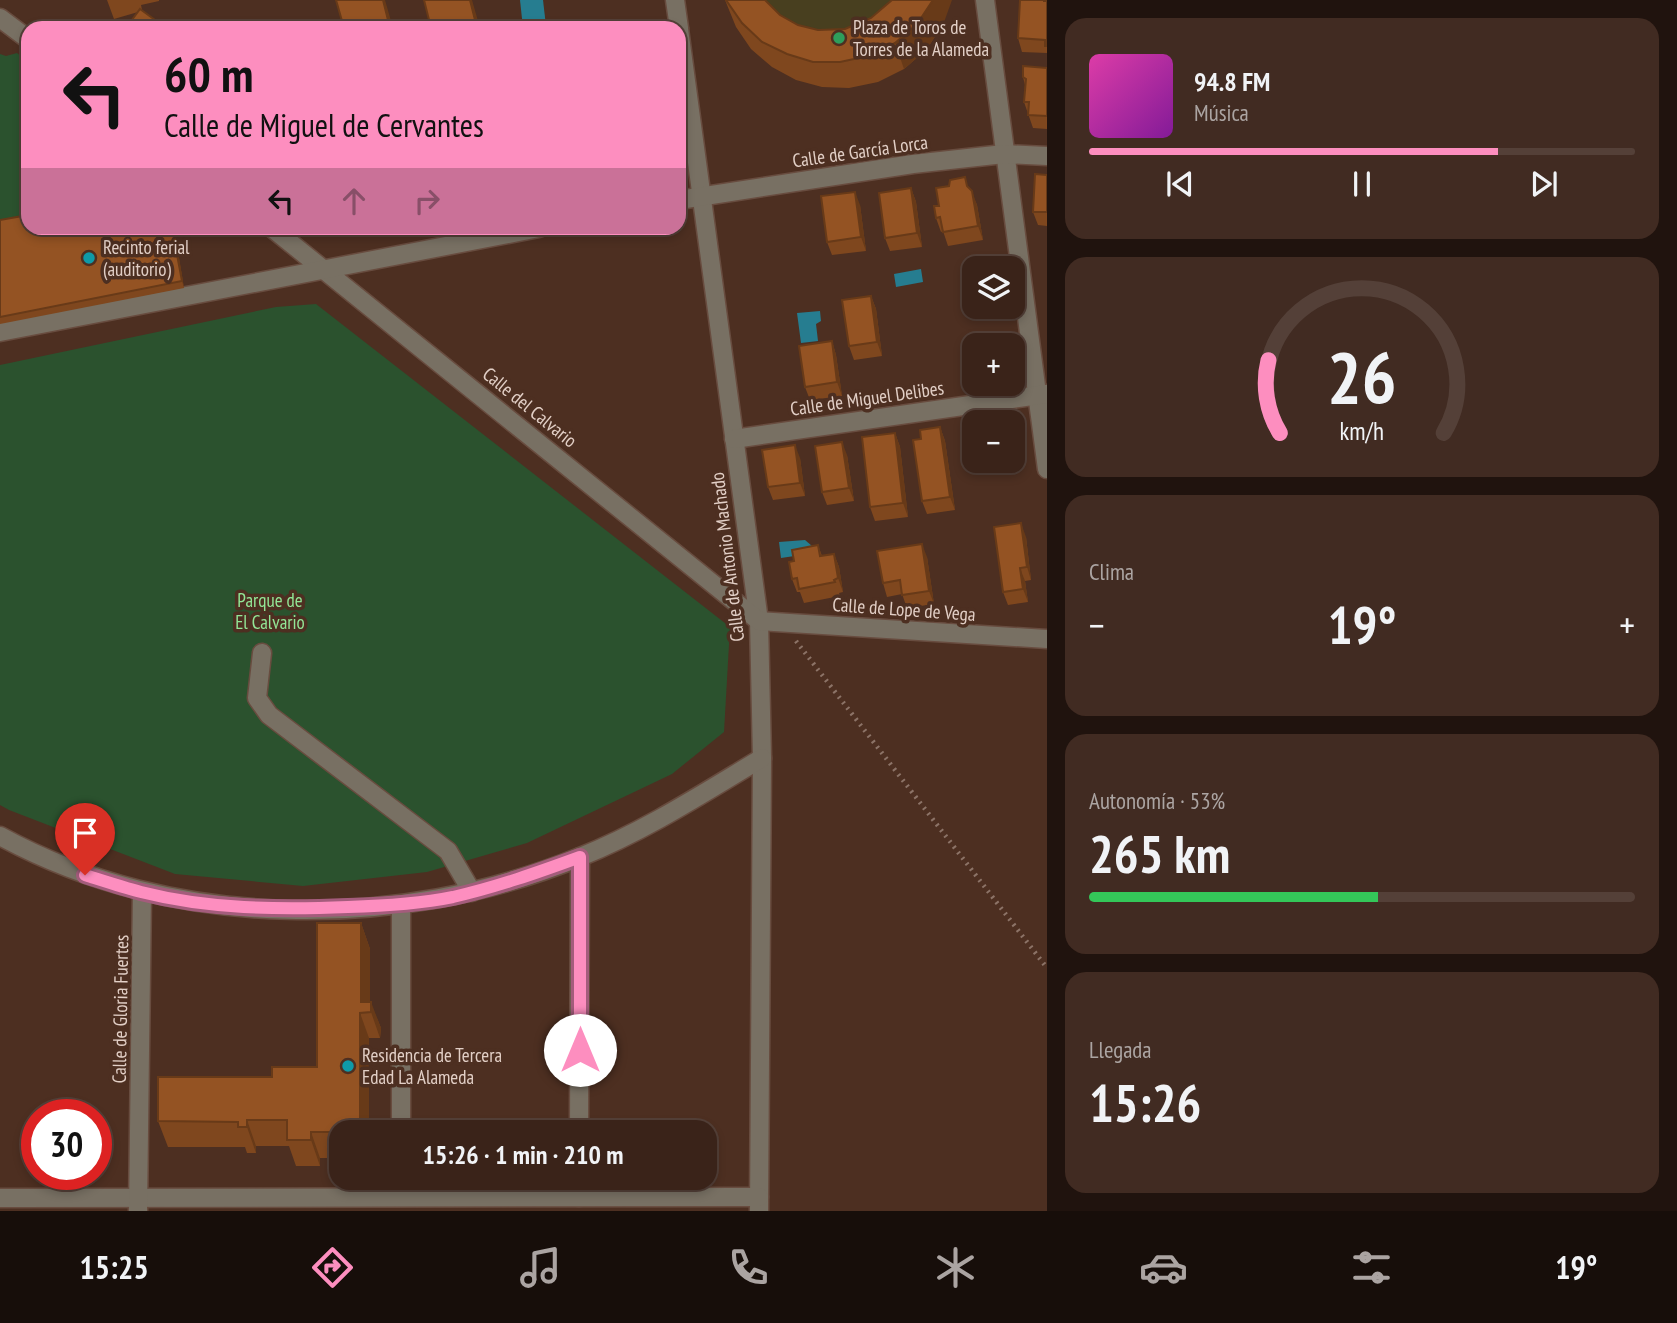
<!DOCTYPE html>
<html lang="es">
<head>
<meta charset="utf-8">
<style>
  :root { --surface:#3a2319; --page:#412b22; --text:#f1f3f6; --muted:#aba4a2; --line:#544038; --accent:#fd8ebf }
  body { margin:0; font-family:"PT Sans Narrow",sans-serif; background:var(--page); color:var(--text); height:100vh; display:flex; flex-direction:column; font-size:26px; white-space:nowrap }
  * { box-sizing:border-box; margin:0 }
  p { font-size:23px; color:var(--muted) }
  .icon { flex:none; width:38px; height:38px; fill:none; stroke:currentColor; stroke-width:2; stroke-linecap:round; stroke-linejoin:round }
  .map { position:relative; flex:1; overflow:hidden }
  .side { display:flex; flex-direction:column; gap:18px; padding:18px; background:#20130e; width:630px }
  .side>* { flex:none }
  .banner { position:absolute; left:21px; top:21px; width:665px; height:214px; border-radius:21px; box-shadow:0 4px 10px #0003,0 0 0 2px var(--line); background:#fd8ebf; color:#111; overflow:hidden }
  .tools { position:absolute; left:962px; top:256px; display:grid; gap:14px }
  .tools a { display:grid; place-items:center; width:63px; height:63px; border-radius:14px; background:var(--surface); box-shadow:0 4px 10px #0003,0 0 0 2px var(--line); font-size:35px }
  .speed { position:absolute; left:21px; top:1099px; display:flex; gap:14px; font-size:35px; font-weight:700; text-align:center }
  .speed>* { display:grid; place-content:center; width:91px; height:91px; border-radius:50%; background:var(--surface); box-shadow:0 4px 10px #0003,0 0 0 2px var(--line); line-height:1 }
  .speed .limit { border:10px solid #d22; background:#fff; color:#111 }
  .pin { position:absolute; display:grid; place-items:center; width:60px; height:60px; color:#fff; margin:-72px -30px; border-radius:50% 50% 50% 0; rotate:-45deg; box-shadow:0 0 7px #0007 }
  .pin .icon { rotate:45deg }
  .me { position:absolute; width:77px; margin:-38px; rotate:0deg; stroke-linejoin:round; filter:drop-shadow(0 0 5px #0008) }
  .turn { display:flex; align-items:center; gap:24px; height:147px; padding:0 28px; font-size:32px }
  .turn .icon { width:91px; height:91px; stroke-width:2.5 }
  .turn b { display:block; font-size:49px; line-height:60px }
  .lanes { display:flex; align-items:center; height:66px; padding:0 28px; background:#0003; justify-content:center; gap:35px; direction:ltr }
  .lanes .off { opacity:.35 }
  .big { font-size:52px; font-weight:800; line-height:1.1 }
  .side .widget { flex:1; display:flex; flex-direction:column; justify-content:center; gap:10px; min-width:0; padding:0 24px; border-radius:21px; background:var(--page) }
  .side .dial { align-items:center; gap:0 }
  .dial svg { height:182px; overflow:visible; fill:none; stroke:var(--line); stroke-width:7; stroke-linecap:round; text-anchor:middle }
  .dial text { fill:var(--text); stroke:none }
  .song { display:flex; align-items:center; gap:21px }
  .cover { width:84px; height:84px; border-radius:10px; background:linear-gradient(135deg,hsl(320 70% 55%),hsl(290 70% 35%)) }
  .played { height:7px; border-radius:4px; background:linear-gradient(90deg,var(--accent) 75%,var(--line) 75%) }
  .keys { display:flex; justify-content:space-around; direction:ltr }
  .heat { display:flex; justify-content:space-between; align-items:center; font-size:38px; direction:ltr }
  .charge { height:10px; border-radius:5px; background:linear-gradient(90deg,#34c759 53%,var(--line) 0) }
  .trip { position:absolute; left:329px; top:1120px; width:388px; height:70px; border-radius:21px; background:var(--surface); box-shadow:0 4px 10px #0003,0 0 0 2px var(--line); font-weight:800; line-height:70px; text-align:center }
  .dock { display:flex; height:112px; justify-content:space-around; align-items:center; background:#170e0a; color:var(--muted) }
  .dock .icon { width:49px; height:49px }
  .dock .selected { color:var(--accent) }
  .dock b { font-size:32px; color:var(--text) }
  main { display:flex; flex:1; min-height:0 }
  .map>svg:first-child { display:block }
</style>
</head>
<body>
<main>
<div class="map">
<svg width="1047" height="1211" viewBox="0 0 1047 1211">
  <rect width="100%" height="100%" fill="#4d2f21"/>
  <g fill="#2b522e">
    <path d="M17 53 28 62V222L0 228V54L6 56Z"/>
    <path d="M316 304 730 627 724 732 672 774 527 843 427 872 303 886 175 874 9 810 0 805V365L276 307Z"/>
  </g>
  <path fill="#483f1f" d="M761 0H915L828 56Z"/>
  <g fill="#267d90">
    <path d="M520 0H543L546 26 523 28Z"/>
    <path d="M921 269 923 282 896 287 894 274Z"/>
    <path d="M820 311 821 321 816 324 818 341 801 343 797 313Z"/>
    <path d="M805 540 812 546 808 554 781 558 779 542Z"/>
  </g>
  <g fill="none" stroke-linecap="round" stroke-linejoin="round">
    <g stroke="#684c3f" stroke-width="21">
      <g id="minor">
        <path d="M675 0 679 28"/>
        <path d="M985 0 1047 469"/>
        <path d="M0 18 28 39"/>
        <path d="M679 29 759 621 762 758 759 1211"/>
        <path d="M679 200 913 164 1004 154 1047 156"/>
        <path d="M272 228 759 621 1047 639"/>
        <path d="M0 332 539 228"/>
        <path d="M734 439 1046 394"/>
        <path d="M262 653 257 698 269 715 448 851 472 892"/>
        <path d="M0 836C174 931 399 931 580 857 645 831 702 794 762 758"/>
        <path d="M401 905V1132"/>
        <path d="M579 1132 580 857"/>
        <path d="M402 1178V1197"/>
        <path d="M579 1197V1178"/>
        <path d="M0 1198 759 1197"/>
        <path d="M138 1211 142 892"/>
      </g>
    </g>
    <path stroke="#8c7367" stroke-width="4.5" stroke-dasharray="2 5" stroke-linecap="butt" d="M796 641 1047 968"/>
    <use href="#minor" stroke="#787063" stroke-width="18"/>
  </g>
  <g fill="#7f471e">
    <path d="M107 0H159V1L141 5 142 10 138 12 114 19Z"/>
    <path d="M725 0H765L780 15 798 25 818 30 943 25 926 50 904 69 878 82 849 88 822 87 796 80 772 67 751 49 736 27Z"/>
    <path d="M1020 0H1045L1047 1V53L1022 52 1018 38Z"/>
    <path d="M1047 68V129L1033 128 1024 102 1025 85 1023 77Z"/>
    <path d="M1047 175V226L1038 225 1033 212Z"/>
    <path d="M911 188 916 202 922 247 890 251 885 238Z"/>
    <path d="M969 188 977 205 983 240 948 246 943 231 941 232 936 218Z"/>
    <path d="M860 205 866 251 832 255 827 242Z"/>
    <path d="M0 220 174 228 184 288 0 324Z"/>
    <path d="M871 296 876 309 882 356 854 360 849 346Z"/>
    <path d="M832 341 836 355 842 396 810 400 805 387Z"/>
    <path d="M940 427 945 441 955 510 927 514 922 501Z"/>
    <path d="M895 433 900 447 908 517 875 521 870 507Z"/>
    <path d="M847 455 854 501 827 505 822 492Z"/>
    <path d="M800 458 805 496 773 500 768 487Z"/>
    <path d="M1026 537 1031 580 1025 581 1028 602 1008 605 1003 592Z"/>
    <path d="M818 545 822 556 834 554 839 567 843 592 839 593 840 596 804 603 800 592H797L792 579 794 561Z"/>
    <path d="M927 557 934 604 907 608 902 594 887 597 883 583Z"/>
    <path d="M361 923 370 949V1002L381 1028 380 1038H369L341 1132V1158H320V1166H296L289 1146H256V1153H247L245 1147H168L158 1121 272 1077 317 1067Z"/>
  </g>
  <g fill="#683a18">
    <path d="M383 0H385L393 28H390Z"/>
    <path d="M470 0H472L480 28H477Z"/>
    <path d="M933 0H952L943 25 926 50 904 69 895 43Z"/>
    <path d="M911 188 916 202 922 247 917 233Z"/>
    <path d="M972 191 977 205 983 240 978 226Z"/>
    <path d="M855 192 860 205 866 251 861 237Z"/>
    <path d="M172 228H174L184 288 182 281Z"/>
    <path d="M871 296 876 309 882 356 877 342Z"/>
    <path d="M832 341 836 355 842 396 837 382Z"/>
    <path d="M940 427 945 441 955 510 950 497Z"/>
    <path d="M895 433 900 447 908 517 903 503Z"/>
    <path d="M842 442 847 455 854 501 849 488Z"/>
    <path d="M795 445 800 458 805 496 800 483Z"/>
    <path d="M1021 523 1026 537 1031 580 1027 567Z"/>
    <path d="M922 544 927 557 934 604 929 591Z"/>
    <path d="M834 554 839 567 843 592 838 578Z"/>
    <path d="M1020 568 1025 581 1028 602 1023 589Z"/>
    <path d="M361 923 370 949V1012L361 1002Z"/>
    <path d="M371 1002 381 1028 380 1038 371 1012Z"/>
    <path d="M360 1013 369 1038V1132H360Z"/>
    <path d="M247 1120 256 1146V1153L247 1127Z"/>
    <path d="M311 1132 320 1158V1166L311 1140Z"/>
  </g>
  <g fill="#945323" stroke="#683a18" stroke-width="2">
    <path d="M336 0H383L390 28H344Z"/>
    <path d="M424 0H470L477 28H431Z"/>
    <path d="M726 0H765L780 15 798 25 818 30 845 29 871 18 892 0H933L917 24 895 43 868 56 840 62H813L787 54 762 42 742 23Z"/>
    <path d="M1020 0H1044V1H1047V46H1045V40L1018 38Z"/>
    <path d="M140 9 166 28H126Z"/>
    <path d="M1023 66 1047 68V116L1028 115 1029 102H1024L1026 79 1023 77Z"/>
    <path d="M1035 174 1047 175V212H1033Z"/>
    <path d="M965 177 967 186 972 191 978 226 943 232 940 217 936 218 934 206H939L936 188 949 186 950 180Z"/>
    <path d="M911 188 917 233 885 238 879 193Z"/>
    <path d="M855 192 861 237 827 242 821 196Z"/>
    <path d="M28 215V228H172L182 281 0 317V220Z"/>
    <path d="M871 296 877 342 849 346 842 300Z"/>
    <path d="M832 341 837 382 805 387 799 346Z"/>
    <path d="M940 427 950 497 922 501 913 440 921 439 920 430Z"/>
    <path d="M895 433 903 503 870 507 862 437Z"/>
    <path d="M842 442 849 488 822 492 815 446Z"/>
    <path d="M795 445 800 483 768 487 762 450Z"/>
    <path d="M1021 523 1027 567 1020 568 1023 589 1003 592 994 527Z"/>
    <path d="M922 544 929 591 902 595 900 580 883 583 877 551Z"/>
    <path d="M818 545 820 556 834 554 838 578 834 580 835 582 799 589 797 578 792 579 789 562 794 561 792 550Z"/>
    <path d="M317 923H361V1002H371V1012L360 1013V1132H311V1140H287V1120H247V1127H238V1122L158 1121V1077H272V1067H317Z"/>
  </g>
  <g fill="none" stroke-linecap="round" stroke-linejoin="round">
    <g stroke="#a45c7c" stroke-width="18">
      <path id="route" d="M85 875C104 881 122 887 141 892 208 909 279 910 348 907 383 906 418 904 453 897 497 887 539 872 580 857V1050"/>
    </g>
    <use href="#route" stroke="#fd8ebf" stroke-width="12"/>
  </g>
  <circle fill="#2e9e5b" stroke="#4d2f21" stroke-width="2.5" cx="839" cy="38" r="7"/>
  <g fill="#0f9aa8" stroke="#4d2f21" stroke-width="2.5">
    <circle cx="89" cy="258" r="7"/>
    <circle cx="348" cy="1066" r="7"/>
  </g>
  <g text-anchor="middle" stroke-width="7" stroke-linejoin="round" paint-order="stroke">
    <g font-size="19" fill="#e2cfc6" stroke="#4d2f21" text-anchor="start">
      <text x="853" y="34">Plaza de Toros de<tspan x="853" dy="22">Torres de la Alameda</tspan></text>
      <text x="103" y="254">Recinto ferial<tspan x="103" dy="22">(auditorio)</tspan></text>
      <text x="362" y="1062">Residencia de Tercera<tspan x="362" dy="22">Edad La Alameda</tspan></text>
    </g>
    <g font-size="19" fill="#e2cfc6" stroke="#4d2f21">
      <text transform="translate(860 151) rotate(-8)" y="7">Calle de García Lorca</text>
      <text transform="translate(867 398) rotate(-8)" y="7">Calle de Miguel Delibes</text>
      <text transform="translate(530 407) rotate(39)" y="7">Calle del Calvario</text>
      <text transform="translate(727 557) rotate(-97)" y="7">Calle de Antonio Machado</text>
      <text transform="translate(904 609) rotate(4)" y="7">Calle de Lope de Vega</text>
      <text transform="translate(120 1009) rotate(-89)" y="7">Calle de Gloria Fuertes</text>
    </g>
    <g font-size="19" fill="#92e696" stroke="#4d2f21">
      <text x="270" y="607">Parque de<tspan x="270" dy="22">El Calvario</tspan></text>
    </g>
  </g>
</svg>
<div class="tools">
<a><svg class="icon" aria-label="layers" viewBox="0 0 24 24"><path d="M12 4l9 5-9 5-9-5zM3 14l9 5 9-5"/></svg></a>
<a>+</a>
<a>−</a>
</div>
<div class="speed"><div class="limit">30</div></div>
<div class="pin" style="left:85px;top:875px;background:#d93025"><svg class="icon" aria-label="arrive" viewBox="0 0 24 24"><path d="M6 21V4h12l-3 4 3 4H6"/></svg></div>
<svg class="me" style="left:580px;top:1050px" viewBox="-20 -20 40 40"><circle r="19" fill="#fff"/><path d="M0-13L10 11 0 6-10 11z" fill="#fd8ebf"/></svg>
<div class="trip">15:26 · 1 min · 210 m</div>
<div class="banner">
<div class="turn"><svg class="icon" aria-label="left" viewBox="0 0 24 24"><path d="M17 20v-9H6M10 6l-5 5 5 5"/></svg><div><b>60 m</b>Calle de Miguel de Cervantes</div></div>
<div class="lanes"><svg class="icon" aria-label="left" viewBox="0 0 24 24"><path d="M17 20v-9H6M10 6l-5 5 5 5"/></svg><svg class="icon off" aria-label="ahead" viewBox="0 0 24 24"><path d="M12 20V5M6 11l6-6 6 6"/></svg><svg class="icon off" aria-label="right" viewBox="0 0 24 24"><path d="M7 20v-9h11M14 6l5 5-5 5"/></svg></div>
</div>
</div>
<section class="side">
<div class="widget">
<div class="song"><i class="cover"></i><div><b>94.8 FM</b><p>Música</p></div></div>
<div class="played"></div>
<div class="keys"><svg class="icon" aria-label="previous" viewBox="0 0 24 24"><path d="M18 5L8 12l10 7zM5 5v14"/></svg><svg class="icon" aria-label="pause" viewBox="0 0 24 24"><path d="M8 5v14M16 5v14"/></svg><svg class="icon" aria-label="next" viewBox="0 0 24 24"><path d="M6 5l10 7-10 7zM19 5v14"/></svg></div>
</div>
<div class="widget dial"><svg viewBox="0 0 100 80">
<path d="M14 69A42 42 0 1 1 86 69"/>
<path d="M14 69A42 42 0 0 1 9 37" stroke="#fd8ebf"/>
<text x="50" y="56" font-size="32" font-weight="700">26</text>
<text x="50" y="72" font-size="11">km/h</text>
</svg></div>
<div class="widget"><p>Clima</p>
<div class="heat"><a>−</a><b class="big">19°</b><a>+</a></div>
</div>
<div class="widget"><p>Autonomía · 53%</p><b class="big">265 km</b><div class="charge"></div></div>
<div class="widget"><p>Llegada</p><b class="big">15:26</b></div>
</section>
</main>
<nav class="dock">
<b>15:25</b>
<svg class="icon selected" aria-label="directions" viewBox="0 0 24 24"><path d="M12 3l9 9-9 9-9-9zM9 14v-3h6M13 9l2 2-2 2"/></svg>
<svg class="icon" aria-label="music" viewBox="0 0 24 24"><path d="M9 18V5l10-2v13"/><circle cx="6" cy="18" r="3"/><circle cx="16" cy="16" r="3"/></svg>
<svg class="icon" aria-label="phone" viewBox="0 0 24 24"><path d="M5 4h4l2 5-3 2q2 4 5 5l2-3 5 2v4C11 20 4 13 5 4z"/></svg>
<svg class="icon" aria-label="climate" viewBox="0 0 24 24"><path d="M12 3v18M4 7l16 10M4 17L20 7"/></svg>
<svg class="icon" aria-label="car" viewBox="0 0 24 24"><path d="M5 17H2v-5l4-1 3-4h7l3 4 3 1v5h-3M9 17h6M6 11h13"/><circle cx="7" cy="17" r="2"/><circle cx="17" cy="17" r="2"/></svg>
<svg class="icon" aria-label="filters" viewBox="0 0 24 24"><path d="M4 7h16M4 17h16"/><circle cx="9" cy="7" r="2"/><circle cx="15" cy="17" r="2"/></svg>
<b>19°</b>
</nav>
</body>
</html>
